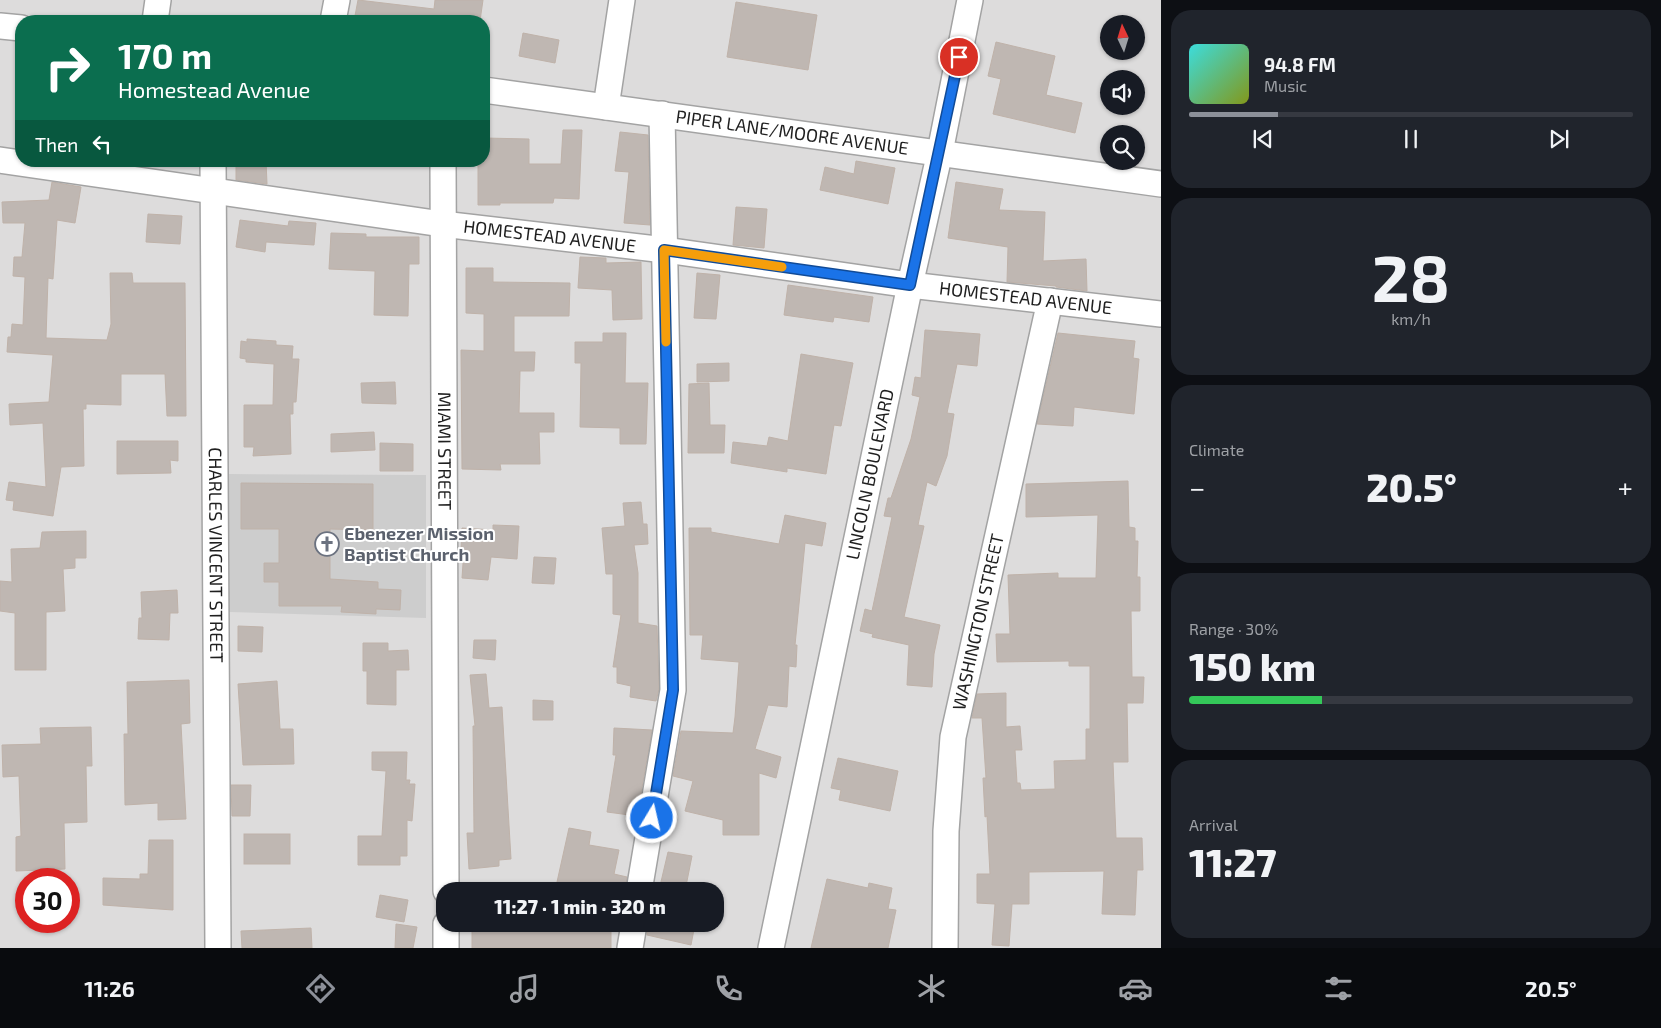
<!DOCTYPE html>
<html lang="en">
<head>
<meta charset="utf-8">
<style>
  :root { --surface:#171b24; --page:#20242c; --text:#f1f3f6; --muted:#9ea1a6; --line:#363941; --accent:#8c9099 }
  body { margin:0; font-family:"Exo 2",sans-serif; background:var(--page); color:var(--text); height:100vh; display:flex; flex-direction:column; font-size:19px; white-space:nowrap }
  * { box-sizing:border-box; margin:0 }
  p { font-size:16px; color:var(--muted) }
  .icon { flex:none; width:28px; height:28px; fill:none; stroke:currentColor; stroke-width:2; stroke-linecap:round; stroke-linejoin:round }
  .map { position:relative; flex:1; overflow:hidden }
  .panel { display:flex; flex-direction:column; gap:10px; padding:10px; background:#0d0f14; width:500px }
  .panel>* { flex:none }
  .guide { position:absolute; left:15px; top:15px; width:475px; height:152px; border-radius:20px; box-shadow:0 1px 4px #0004; background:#0b6e4f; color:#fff; overflow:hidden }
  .needle { width:32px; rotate:356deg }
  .buttons { position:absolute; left:1100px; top:15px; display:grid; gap:10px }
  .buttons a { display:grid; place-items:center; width:45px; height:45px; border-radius:50%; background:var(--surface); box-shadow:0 1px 4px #0004; font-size:25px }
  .speed { position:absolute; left:15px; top:868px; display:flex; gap:10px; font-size:25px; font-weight:700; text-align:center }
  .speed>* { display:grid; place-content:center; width:65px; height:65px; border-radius:50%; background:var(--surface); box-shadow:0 1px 4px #0004; line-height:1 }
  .speed .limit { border:8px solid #d22; background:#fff; color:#111 }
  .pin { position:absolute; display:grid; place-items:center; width:42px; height:42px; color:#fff; margin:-21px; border:2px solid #fff; border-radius:50%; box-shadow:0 1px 5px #0007 }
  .me { position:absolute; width:55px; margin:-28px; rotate:9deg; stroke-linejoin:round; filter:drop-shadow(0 0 4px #0008) }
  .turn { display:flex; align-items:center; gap:18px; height:105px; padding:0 20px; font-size:22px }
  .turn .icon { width:65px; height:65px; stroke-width:2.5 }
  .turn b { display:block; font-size:35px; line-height:42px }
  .then { display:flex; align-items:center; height:48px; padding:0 20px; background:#0003; gap:10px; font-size:19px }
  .big { font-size:38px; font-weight:800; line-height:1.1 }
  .panel .widget { flex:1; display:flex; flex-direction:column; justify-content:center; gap:8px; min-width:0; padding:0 18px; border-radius:20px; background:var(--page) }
  .panel .dial { align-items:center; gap:0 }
  .dial b { font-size:65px; line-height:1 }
  .song { display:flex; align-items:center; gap:15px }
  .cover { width:60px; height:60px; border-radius:8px; background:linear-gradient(135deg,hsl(180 70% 55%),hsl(70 70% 35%)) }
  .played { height:5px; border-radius:2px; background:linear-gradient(90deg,var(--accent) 20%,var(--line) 20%) }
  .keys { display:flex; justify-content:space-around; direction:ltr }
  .heat { display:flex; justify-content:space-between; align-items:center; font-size:28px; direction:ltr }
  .charge { height:8px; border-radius:4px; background:linear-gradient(90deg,#34c759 30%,var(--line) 0) }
  .trip { position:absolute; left:436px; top:882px; width:288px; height:50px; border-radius:20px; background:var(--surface); box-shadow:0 1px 4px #0004; font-weight:800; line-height:50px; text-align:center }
  .dock { display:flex; height:80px; justify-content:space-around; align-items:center; background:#090b0e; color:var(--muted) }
  .dock .icon { width:35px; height:35px }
  .dock .current { color:var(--accent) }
  .dock b { font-size:22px; color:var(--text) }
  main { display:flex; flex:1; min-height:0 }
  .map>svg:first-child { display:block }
</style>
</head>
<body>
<main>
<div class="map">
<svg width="1161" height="948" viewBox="0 0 1161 948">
  <rect width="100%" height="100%" fill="#efece6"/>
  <path fill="#dddcdc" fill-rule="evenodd" d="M0 0H1161V948H0ZM21 21H484V161H21ZM1109 24H1136V51H1109ZM1109 79H1136V106H1109ZM1109 134H1136V161H1109ZM26 879H69V921H26ZM445 891H715V924H445Z"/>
  <path fill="#cdcdcd" d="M229 474 426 475V618L229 612Z"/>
  <g fill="#bfb7b2" stroke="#bfb2a9">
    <path d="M358 0 434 9 435 0H483L480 21H354Z"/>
    <path d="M736 2 817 15 808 70 727 57Z"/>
    <path d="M523 33 559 40 555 63 519 56Z"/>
    <path d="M996 42 1055 56 1046 95 1082 103 1075 133 993 114 1001 79 988 76Z"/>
    <path d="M563 130H582L579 199 554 198 553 203H500V205H478V161H484V138L529 139V164H561Z"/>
    <path d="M620 132 648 135 650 225 624 223 629 172 615 171Z"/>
    <path d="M236 161H266L267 184 236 180Z"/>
    <path d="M856 161 895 168 888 204 820 190 825 167 854 174Z"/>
    <path d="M52 182 81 187 75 223 57 220 53 279 48 278 46 338 107 340 111 324 110 273H132L133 283H185L186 416H167L165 374H121V405L86 404V409H83L84 466 61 467 53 516 13 510 14 501 6 500 9 482 46 487 43 423 10 425 9 404 49 402 53 355 7 352 8 337H11L12 324 23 325 25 277 13 276 14 257H22L25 223H3L2 202 49 200Z"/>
    <path d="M956 182 1003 189 999 210 1045 212 1043 261 1086 259 1087 291 1056 287V286L1007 282 1008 247 948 238Z"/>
    <path d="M736 207 767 209 764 248 733 245Z"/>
    <path d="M148 214 182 216 180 244 146 242Z"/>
    <path d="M240 220 288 226 289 221 316 223 314 245 266 242 265 252 236 247Z"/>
    <path d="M331 233 366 234V237H419V264H409L408 316 374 315 375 271 329 269Z"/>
    <path d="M580 257 606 258V263L641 262 642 319 613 320 612 290 578 288Z"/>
    <path d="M466 268H493V282L570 283 569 316H514V352H535L534 371H520L519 413H554V432H539L540 464H500L501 470 462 469 461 350 484 351V314L466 313Z"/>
    <path d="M697 273 720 275 716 319 694 318Z"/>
    <path d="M788 285 873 297 869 322 834 317 833 322 784 315Z"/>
    <path d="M925 330 980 334 977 366 957 364 947 413 954 414 947 456 936 486 927 482 918 525 924 526 904 617 940 625 934 654 932 687 907 685 909 645 872 637 873 634 860 631 865 609 872 611 892 517 884 516 888 498H891L911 439 920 397 912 395 915 377 921 378Z"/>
    <path d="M603 333H626L625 383H648L646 444H620V428L580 427 581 363H575V342H603Z"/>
    <path d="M1058 333 1135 341 1133 358 1139 359 1134 414 1074 407 1073 426 1037 424Z"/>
    <path d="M247 339 276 341V345L293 346 292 359H299L296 402H293V414H290L291 454 253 456 254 447H244V405H273L274 364 246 362V359L240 358 241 341 247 342Z"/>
    <path d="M801 354 853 363 841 426 834 425 826 474 787 468V472L731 463 733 442 767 446 769 437 788 441Z"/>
    <path d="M729 363V381L697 382V364Z"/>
    <path d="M395 382 396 404 362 403 361 383Z"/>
    <path d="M709 383 710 425H725L724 453H688L689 384Z"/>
    <path d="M374 432 375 450 331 452V434Z"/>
    <path d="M117 441H178V461L170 460 171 473 117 474Z"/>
    <path d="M380 443 413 444V471H380Z"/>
    <path d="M1128 481 1129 527 1135 528V541H1138L1137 577H1140V611H1131L1132 677H1144L1143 703H1127L1128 762H1113L1116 838H1142L1143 870H1137L1135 915 1102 914 1104 871 1029 872V904H1012L1009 946 992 945 995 904 977 903V874H990L987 816 985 817 983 778H986L982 718H972L977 694 1006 693V727L1020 726 1022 750H1015L1017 783H1020L1021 790 1055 789 1054 761 1086 760V729H1090V666H1069V661L997 662 996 634H1010L1008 575 1058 573V578H1096L1098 515 1026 517V484Z"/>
    <path d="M241 483 373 484V530L330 529V579L378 582V589L401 590 400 610 376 609V614L341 612 342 606H279V582H264V563H279V529H241Z"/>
    <path d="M641 502 643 524H647L648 544 634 545 638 573V623L657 626 659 689 656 701 630 697 631 686 617 683V667H613L621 615 613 614V574H606L602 528 625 526 623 503Z"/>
    <path d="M785 515 826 523 822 546 805 543 795 645H797L796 667 789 666 787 707 768 705 755 749 781 757 776 778 759 773V835H723V820L685 811 693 781 673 776 681 731 733 733 735 717 739 662 701 659 703 635H690L689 528H711V532L779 544Z"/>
    <path d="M493 525 519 526 517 559 491 557 488 580 462 578 464 549H461L462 528 493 530Z"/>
    <path d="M86 531V558H75V568L63 569 65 611 46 612V670H15V613L0 611V581L12 582 11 549 40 548 42 532Z"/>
    <path d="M534 557 556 558 554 584 532 583Z"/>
    <path d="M177 590 178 613H170L169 640 138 639 139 618H142L141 592Z"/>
    <path d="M238 626 263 627 262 652 238 651Z"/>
    <path d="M474 640H496L495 660 473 658Z"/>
    <path d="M363 643H388V651L408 650 409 670H396V705L367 704V671H363Z"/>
    <path d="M486 674 489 708 502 707 511 859 499 860V866L469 869 467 833H474L473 726H475L470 675Z"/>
    <path d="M189 680 190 723 181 724 186 819 158 820V803L125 805 124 734H128L127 682Z"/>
    <path d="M277 681 280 729H293L294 764 243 765 238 684Z"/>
    <path d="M533 700 553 701V720H533Z"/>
    <path d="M91 727 92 766H86L87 822 64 823 65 869 16 871V837L21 836 19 776 3 777 2 745 41 744 40 728Z"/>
    <path d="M614 728 652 730 637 816 607 812 616 755H613Z"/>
    <path d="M372 752H407L406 780H410L409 784H415L412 821 407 820V856H400V865H358V836H382L386 771 372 770Z"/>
    <path d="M838 758 898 771 890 811 839 800 841 790 831 788Z"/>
    <path d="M231 785H251L250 816H232Z"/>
    <path d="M569 828 591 832 589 845 619 850 614 874 627 877 625 891H555Z"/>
    <rect x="244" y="834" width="46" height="30"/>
    <path d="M149 840H173V910L103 905V878L140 879V874H148Z"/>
    <path d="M668 852 692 856 685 891 660 887 659 891H654L655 883 660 886Z"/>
    <path d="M827 879 868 888 869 883 892 888 888 909 896 910 888 948H811Z"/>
    <path d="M380 895 408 900 404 922 376 917Z"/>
    <path d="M396 924 417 927 413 948H395Z"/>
    <path d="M648 924H695L691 945 647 935Z"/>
    <path d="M472 926 611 928V948H472Z"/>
    <path d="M311 928 312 948H242L241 931Z"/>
  </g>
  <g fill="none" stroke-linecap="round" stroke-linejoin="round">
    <g stroke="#a3a3a3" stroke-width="28">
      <g id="street">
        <path d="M155 21 158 0"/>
        <path d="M333 21 337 0"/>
        <path d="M0 26 21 28"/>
        <path id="s1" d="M484 90 1161 184"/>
        <path d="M606 107 622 0"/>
        <path id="s2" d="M0 160 442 224 665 250 910 285 1161 314"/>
        <path id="s3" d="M213 161 218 948"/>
        <path id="s4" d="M443 161 446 891"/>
        <path d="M639 891 673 690 662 114"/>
        <path d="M446 924V948"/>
        <path d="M630 948 634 924"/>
        <path id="s5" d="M771 948 910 285 940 152 970 0"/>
        <path id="s6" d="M945 948 946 831 953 737 1050 301"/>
      </g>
    </g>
    <use href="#street" stroke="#fff" stroke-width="25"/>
  </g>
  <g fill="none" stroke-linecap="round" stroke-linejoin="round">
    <g stroke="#114b97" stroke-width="12">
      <path id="route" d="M652 818 673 690 664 250 910 285 959 57"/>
    </g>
    <use href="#route" stroke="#1a73e8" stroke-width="9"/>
    <path stroke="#f59e0b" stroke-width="9" d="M666 342 664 250 782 267"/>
  </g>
  <defs>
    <g id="church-ring" transform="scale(1.25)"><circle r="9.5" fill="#fff" stroke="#6b7280" stroke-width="1.5"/><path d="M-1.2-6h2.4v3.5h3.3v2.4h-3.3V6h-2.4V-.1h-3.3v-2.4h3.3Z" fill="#6b7280"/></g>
  </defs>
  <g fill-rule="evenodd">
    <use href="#church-ring" x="327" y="544"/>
  </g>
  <g text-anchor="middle" stroke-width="4" stroke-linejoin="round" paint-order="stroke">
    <g font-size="18" fill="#1f1f1f" stroke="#fff">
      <text dy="6" stroke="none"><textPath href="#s1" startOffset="311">PIPER LANE/MOORE AVENUE</textPath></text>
      <text dy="6" stroke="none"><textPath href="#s2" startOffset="555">HOMESTEAD AVENUE</textPath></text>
      <text dy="6" stroke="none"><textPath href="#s2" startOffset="1035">HOMESTEAD AVENUE</textPath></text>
      <text dy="6" stroke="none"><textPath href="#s4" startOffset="290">MIAMI STREET</textPath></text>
      <text dy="6" stroke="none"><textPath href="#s5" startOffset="484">LINCOLN BOULEVARD</textPath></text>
      <text dy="6" stroke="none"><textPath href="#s3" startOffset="394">CHARLES VINCENT STREET</textPath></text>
      <text dy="6" stroke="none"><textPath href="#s6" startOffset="329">WASHINGTON STREET</textPath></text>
    </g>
    <g font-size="18" font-weight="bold" fill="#5b616d" stroke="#fff" text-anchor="start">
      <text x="344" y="540">Ebenezer Mission<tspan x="344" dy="21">Baptist Church</tspan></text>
    </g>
  </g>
</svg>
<div class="buttons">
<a><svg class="needle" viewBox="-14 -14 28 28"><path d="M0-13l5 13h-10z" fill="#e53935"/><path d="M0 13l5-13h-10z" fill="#9ea1a6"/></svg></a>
<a><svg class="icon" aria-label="sound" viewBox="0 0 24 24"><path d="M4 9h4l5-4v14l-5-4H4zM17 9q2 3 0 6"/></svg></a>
<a><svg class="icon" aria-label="search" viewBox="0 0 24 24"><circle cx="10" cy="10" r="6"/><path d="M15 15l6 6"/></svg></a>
</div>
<div class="speed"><div class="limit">30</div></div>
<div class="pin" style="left:959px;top:57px;background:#d93025"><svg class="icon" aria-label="arrive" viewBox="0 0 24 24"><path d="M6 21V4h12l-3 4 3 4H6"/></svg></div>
<svg class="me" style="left:652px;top:818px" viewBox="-20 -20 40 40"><circle r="17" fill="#1a73e8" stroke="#fff" stroke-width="3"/><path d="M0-11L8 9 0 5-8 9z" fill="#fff"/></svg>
<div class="trip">11:27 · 1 min · 320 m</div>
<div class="guide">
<div class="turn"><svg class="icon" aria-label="right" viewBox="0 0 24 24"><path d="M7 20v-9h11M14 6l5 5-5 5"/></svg><div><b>170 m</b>Homestead Avenue</div></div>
<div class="then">Then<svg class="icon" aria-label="left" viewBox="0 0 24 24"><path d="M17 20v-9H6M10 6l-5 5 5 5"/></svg></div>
</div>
</div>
<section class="panel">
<div class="widget">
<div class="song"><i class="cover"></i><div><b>94.8 FM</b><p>Music</p></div></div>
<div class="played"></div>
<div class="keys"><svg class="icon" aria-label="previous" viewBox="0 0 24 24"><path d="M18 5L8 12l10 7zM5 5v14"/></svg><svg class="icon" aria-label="pause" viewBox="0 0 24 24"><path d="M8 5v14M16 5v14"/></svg><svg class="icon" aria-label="next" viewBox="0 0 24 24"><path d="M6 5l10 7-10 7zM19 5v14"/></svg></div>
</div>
<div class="widget dial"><b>28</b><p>km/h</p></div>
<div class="widget"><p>Climate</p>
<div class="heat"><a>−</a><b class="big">20.5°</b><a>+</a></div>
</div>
<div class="widget"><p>Range · 30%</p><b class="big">150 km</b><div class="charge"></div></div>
<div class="widget"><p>Arrival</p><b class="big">11:27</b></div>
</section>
</main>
<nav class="dock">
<b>11:26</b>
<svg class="icon current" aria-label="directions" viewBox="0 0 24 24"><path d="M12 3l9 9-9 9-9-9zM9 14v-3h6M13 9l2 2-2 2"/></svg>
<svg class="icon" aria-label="music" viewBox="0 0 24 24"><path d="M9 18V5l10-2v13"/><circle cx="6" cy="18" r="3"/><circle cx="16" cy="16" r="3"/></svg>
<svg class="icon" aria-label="phone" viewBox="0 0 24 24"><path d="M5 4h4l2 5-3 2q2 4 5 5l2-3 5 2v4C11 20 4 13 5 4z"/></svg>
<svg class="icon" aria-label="climate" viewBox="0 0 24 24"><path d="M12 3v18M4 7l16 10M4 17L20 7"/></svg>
<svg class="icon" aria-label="car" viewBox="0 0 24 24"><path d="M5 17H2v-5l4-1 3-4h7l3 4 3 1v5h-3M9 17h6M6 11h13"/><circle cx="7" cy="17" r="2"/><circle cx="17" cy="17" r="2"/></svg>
<svg class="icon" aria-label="filters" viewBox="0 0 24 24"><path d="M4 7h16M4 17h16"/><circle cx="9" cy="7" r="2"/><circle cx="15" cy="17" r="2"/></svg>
<b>20.5°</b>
</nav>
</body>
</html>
